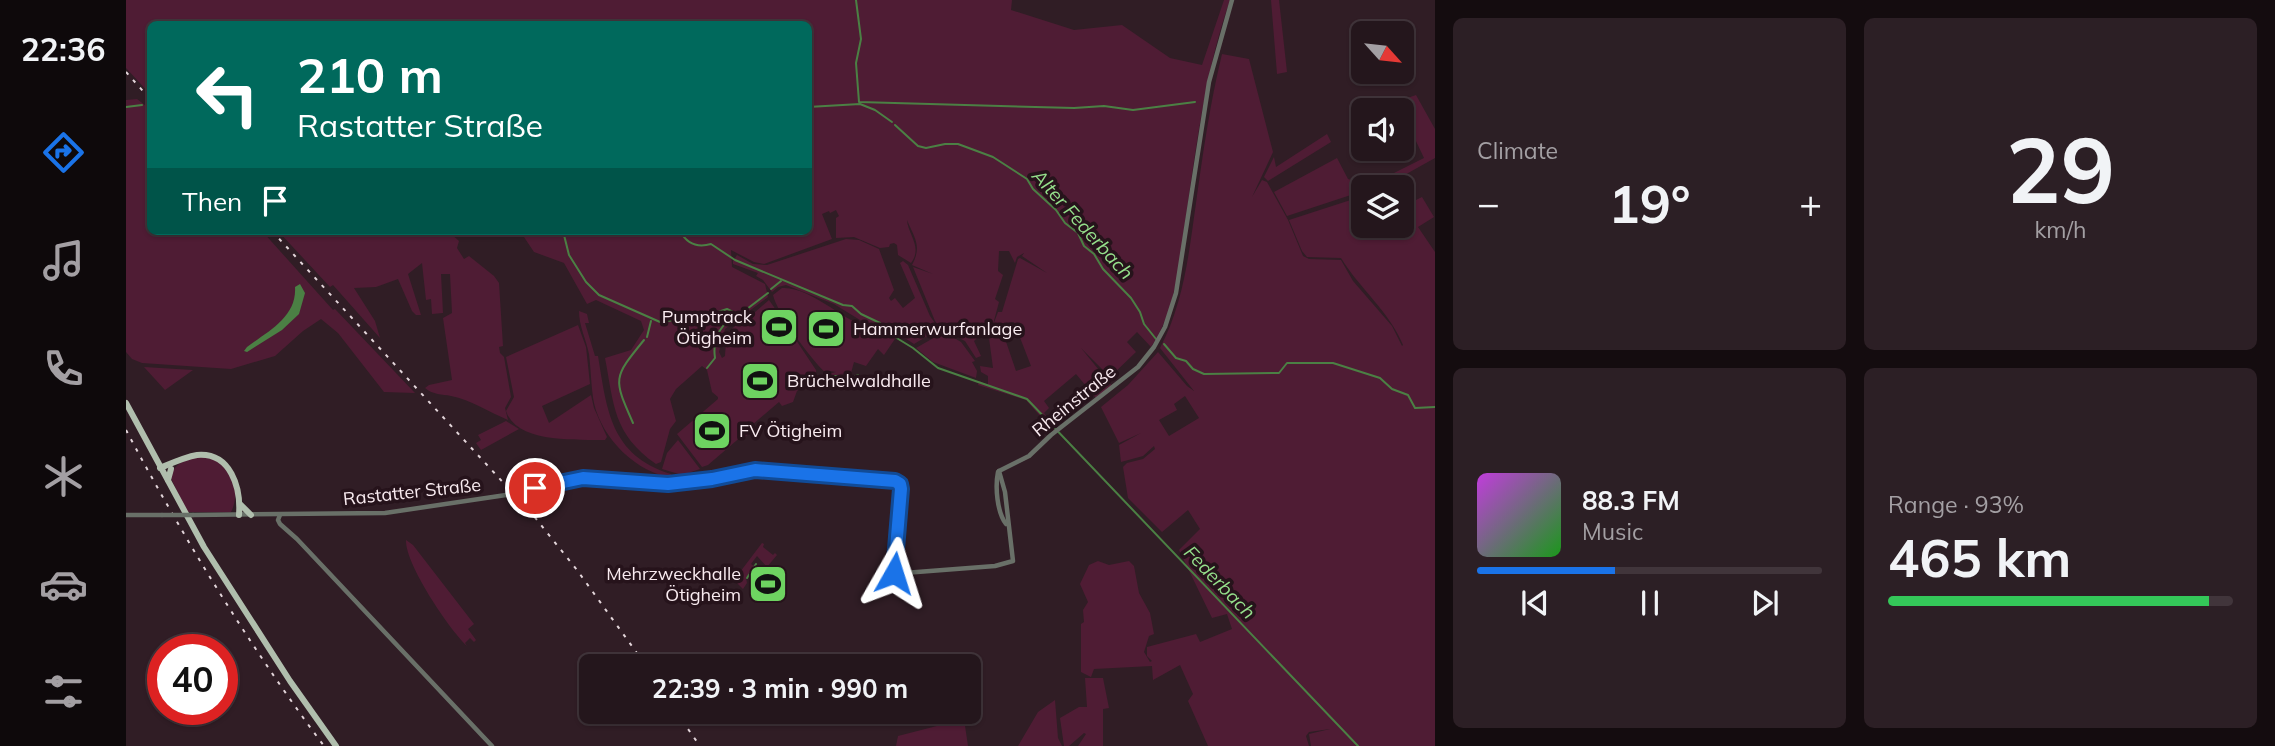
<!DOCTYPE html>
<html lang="en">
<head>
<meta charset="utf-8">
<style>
  :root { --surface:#24161c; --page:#2c1f25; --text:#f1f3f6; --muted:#a39fa3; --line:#41353b; --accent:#1a73e8 }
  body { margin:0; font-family:Mulish,sans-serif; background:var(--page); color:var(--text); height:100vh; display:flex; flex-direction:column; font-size:26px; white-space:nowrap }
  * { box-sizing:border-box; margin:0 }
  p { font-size:23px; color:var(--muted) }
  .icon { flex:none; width:38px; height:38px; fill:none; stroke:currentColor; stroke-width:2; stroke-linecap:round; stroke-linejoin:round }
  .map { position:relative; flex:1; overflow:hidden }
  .details { display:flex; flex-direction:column; gap:18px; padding:18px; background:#140c0f; width:840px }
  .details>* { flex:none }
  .hud { position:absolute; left:21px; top:21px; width:665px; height:214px; border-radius:10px; box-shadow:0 2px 5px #0004,0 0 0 2px var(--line); background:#00695c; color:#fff; overflow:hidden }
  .needle { width:46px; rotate:117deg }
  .fabs { position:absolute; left:1225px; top:21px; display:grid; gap:14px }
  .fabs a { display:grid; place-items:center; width:63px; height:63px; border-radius:10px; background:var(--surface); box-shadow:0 2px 5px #0004,0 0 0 2px var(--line); font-size:35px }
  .speed { position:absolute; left:21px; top:634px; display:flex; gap:14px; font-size:35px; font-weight:700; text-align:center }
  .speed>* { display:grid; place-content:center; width:91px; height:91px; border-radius:50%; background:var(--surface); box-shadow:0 2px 5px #0004,0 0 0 2px var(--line); line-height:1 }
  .speed .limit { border:10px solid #d22; background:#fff; color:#111 }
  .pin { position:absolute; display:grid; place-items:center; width:60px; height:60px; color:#fff; margin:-30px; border:4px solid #fff; border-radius:50%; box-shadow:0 2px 7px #0007 }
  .me { position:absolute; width:77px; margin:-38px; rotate:6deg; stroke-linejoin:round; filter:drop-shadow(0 0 5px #0008) }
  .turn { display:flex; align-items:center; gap:24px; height:147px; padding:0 35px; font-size:32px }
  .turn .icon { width:91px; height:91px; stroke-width:2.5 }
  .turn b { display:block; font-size:49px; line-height:60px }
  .then { display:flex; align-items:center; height:66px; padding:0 35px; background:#0003; gap:14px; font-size:26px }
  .big { font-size:52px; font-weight:700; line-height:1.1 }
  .details .card { flex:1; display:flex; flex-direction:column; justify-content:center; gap:10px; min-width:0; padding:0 24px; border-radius:10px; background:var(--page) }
  .details .dial { align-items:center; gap:0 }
  .dial b { font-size:91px; line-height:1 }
  .song { display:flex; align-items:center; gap:21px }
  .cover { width:84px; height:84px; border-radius:10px; background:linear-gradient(135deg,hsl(290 70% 55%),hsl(120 70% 35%)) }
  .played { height:7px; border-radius:4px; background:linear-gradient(90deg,var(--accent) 40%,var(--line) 40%) }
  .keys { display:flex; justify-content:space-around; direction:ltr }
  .heat { display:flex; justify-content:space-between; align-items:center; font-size:38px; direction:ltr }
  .charge { height:10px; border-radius:5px; background:linear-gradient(90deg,#34c759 93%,var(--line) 0) }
  .details .tiles { flex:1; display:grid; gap:18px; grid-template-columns:repeat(2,1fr) }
  .trip { position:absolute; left:453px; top:654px; width:402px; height:70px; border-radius:10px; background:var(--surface); box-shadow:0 2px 5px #0004,0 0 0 2px var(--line); font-weight:700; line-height:70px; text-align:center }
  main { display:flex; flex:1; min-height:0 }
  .tab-bar { display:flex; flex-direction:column; width:126px; justify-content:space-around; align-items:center; background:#0e090b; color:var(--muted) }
  .tab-bar .icon { width:49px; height:49px }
  .tab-bar .active { color:var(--accent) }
  .tab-bar b { font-size:32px; color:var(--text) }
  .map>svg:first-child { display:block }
</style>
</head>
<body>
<main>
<nav class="tab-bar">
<b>22:36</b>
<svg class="icon active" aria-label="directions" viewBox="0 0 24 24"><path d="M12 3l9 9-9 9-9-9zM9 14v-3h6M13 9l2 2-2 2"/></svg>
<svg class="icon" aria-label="music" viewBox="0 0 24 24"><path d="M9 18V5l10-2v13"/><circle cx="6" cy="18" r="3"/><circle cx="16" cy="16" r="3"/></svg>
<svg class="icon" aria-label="phone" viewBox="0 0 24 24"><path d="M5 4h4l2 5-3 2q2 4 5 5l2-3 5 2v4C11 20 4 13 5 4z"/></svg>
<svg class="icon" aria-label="climate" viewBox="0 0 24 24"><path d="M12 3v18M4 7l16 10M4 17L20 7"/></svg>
<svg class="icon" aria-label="car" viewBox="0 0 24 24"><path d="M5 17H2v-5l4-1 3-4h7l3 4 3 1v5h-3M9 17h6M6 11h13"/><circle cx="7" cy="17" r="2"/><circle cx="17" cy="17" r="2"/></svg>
<svg class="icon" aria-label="filters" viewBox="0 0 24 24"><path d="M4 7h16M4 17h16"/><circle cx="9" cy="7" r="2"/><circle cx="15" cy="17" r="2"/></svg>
</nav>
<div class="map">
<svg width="1309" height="746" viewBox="0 0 1309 746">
  <rect width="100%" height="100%" fill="#301d25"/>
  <g fill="#4f1c34" fill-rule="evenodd">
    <path d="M0 0H886L885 10 948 30 996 25 1044 58 1076 65 1098 0H1104C1081 66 1072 134 1062 203 1054 251 1053 306 1025 347L1011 332 1001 342 1010 352 984 377 955 348 986 386 970 398 950 374 918 401 923 408 918 413 930 428 927 431 900 400 852 385 853 381 862 385V376L855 372 854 366 867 368 863 338H851L848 341 855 356 850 358 839 341 815 329 809 321 787 267 807 274 786 265C796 246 789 239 781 220 782 235 797 247 785 263L772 255 771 245 768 243 764 244 763 247 754 248 728 237 710 238V218L713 216 710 210 704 213 703 211 696 214 706 239 638 264 628 262 605 250 606 267 639 284 642 297 599 329 593 352 596 358 599 356C601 333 600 327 627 318L628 313 643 300 662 327 655 332 662 328 690 370V375L671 391 667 402 656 406 653 402 626 425 629 428 619 437 617 435 582 465 576 467 551 434 592 399V397L586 392 581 370 576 366 550 389 544 399 550 421 544 429 535 462 530 464C487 434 488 405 479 358L505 350 518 330 515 321 470 300 461 304 438 263 408 252 398 237 400 231H682V24H24V94L0 68ZM873 251H883L889 263 891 257 898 253 896 256 921 273 894 258 892 259 876 312H872L866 328 873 302 869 299 877 275 872 271ZM888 322 905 366 890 371 874 324Z"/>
    <path d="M1145 0H1153L1161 72 1151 74Z"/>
    <path d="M1096 54 1123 59 1147 152 1126 197 1136 180 1141 182 1162 220 1177 256 1183 259 1215 260 1227 281 1266 326 1276 346 1277 345C1263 311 1234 289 1215 258L1181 257 1176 251 1163 220 1237 196V226H1276V207L1296 197 1308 217 1292 227 1309 252V746H1185L1183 734 1204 729 1183 732 1180 736 1183 746H1082L1062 701 1067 694 1054 665 1027 680 1026 666 968 669 965 677 955 672V624L958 622 957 610 962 602 954 584 963 565 972 561 983 565 1003 561 1008 566 1013 593 1024 613 1028 634 1023 636 1018 652 1024 662 1026 661 1021 656V647L1070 634 1074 642 1106 629 1101 614 1086 618 1053 550 1074 529 1062 510 1036 532 1002 498 997 467 1001 463 1017 459 1029 449 1028 446 1017 456 995 462 993 445 1015 433 993 443 975 407 1002 385 1032 352 1061 386 1068 391 1034 348C1058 303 1063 252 1070 203 1077 153 1084 103 1096 54ZM1059 396 1073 418 1043 436 1033 420 1051 410 1048 404Z"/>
    <path d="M1290 95 1309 129V158L1257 187H1247L1251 186 1250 182 1298 158 1289 139 1276 100Z"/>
    <path d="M11 99 24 109V231H136L207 310 209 309 289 393 258 392 212 333 195 319 177 331 149 356 105 369 16 363 6 359 0 352V100Z"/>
    <path d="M1201 134 1205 142 1142 181 1138 177 1148 157 1150 167Z"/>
    <path d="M1211 158 1222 179 1247 187H1237V191L1161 216 1148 192Z"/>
    <path d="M152 231H294L297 234C310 229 322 230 333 241L331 248 338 259 343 256 368 276 373 283 377 346 373 347 374 353 378 357 385 397 379 408 382 420C363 412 345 400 325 396 316 394 307 395 299 388L303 385 326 380 317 318 326 313 324 274H315L317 313 306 314 305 299 300 300 296 263 282 274 295 315H290L286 311 272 279 250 287 228 288 249 321 254 338 207 285 204 287Z"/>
    <path d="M720 239 733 240 753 249 768 290 763 298 765 301 769 298 777 308 789 298 774 263 777 261 782 265 804 316 813 329 788 344 757 324 771 336 758 355 752 349 740 366 728 362 725 373 714 374 730 377 727 387 702 374 710 372 704 371 700 373C685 360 651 313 647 295L656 288C686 286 722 326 747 328L708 304 660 285 652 287 646 292 637 280 630 276 632 273 607 264V261L611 255 627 264 641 265Z"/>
    <path d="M453 311 461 314 463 323H459L469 356H472C481 410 484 455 545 474L547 478C511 473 476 439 468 403 465 387 465 370 463 354 460 339 453 326 453 311Z"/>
    <path d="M452 325 460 347 464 384 416 406 423 423 465 395 468 408 481 437 479 440C452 439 391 444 380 411L388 397 380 357Z"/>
    <path d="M818 332 835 342 849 361 846 362 851 371 850 378 807 362 790 348Z"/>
    <path d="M18 367 67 370 39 390Z"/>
    <path d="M380 421 393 429 355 450 350 443 355 440 352 435Z"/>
    <path d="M552 440 574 469 556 475 536 469 541 453Z"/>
    <path d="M74 456C79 458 86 458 91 461 108 470 114 496 105 512H61L44 476C50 462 60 460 74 456Z"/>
    <path d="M280 540 287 545 348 624 342 629 350 640 348 642 344 638 339 643 341 646C323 629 279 564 280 540Z"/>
    <path d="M636 543 638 544 637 547 647 555 649 553 651 555 641 567 631 556 625 564 628 566 620 578 621 583 617 589 608 580Z"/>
    <path d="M959 678H977L983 708 977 709V746H952L960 734 958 733 943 746H938L934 718 953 707H961Z"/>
    <path d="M929 700 932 738 936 746H892L912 712Z"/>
    <path d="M838 719 842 746H770L772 736Z"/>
  </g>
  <path fill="#4b8044" d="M174 284 179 293 173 314 156 330 121 352 118 351 121 347C142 331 171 317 169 287Z"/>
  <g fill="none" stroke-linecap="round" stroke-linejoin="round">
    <g stroke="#4b8044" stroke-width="2">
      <path d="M730 0 735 39 730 63 733 102 948 108 978 106 1007 110 1069 102"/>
      <path d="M0 107 16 105"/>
      <path d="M682 107 734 104 749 110 766 122"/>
      <path d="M769 125 792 146 800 148 819 144H832L867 157 901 179 907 189 930 210 939 223 952 233 958 246 968 254 977 269 1005 298 1014 312 1018 324 1030 339"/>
      <path d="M437 231 443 255 460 282 473 295 534 322 583 315 601 309 611 314"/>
      <path d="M554 231C561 244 571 248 585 244L609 260 717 305 726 306 735 314 754 323"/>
      <path d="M645 289 655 281"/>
      <path d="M756 329 787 348 812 368 901 399 1232 746"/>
      <path d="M521 337 525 321"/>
      <path d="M1038 344 1050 358 1060 361 1067 369 1078 374 1153 373 1161 363H1207L1254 378 1266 389 1282 395 1289 408 1309 407"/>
      <path d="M581 368 589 358C586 338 595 324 611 314L613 315 642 293"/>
      <path d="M704 376 728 377 732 375"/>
      <path d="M687 384 701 377"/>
      <path d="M507 423C487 378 487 378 518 340"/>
      <path d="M621 578 630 564"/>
    </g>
    <g stroke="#697068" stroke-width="4.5">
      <path d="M873 471 903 456 925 435 1012 367 1028 347 1039 327 1050 293 1083 82 1106 0"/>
      <path d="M872 472C869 487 871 512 880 524"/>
      <path d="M390 493 457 478 542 484 586 479 629 470 769 481 774 483 776 489 768 573H778L869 566 887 561 879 492 873 471"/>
      <path d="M0 515H36"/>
      <path d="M67 515 259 513 380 495"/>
      <path d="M154 515 152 520 154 524 171 539 366 746"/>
    </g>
    <g stroke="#b0bead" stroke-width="6">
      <path d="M0 403 78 547 164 681 210 746"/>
      <path d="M34 468C46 463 59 457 71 455 105 452 115 488 113 515"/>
      <path d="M42 480 45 469"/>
      <path d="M114 504 125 515"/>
    </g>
    <g stroke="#e3d5da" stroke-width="2" stroke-dasharray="3.5 7" stroke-linecap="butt">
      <path d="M0 72 24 99"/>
      <path d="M146 231 407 515 451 570 521 667"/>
      <path d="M0 430C58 539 124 647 198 746"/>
      <path d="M550 712 574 746"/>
    </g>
    <path stroke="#697068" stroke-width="4.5" d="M36 515H67"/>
  </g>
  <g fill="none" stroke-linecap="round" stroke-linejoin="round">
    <g stroke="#114b97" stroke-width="18">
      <path id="route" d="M409 488 457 478 542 484 586 479 629 470 769 481 774 484 775 489 768 573"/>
    </g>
    <use href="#route" stroke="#1a73e8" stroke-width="12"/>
  </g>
  <defs>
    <g id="stadium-square" transform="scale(2.0125)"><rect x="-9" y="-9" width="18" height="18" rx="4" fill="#6ed361" stroke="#26131b"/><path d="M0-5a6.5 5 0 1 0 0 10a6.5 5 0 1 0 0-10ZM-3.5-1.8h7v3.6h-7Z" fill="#111"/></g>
  </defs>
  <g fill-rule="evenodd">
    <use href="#stadium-square" x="653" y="327"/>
    <use href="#stadium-square" x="700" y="329"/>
    <use href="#stadium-square" x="634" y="381"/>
    <use href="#stadium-square" x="586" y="431"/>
    <use href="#stadium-square" x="642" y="584"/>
  </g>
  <g text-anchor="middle" stroke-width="7" stroke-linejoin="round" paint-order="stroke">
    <g font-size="18" fill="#f9ebf0" stroke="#26131b" text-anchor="start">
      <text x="626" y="323" text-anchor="end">Pumptrack<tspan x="626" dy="21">Ötigheim</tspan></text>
      <text x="727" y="335">Hammerwurfanlage</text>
      <text x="661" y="387">Brüchelwaldhalle</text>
      <text x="613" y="437">FV Ötigheim</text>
      <text x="615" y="580" text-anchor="end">Mehrzweckhalle<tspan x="615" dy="21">Ötigheim</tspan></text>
    </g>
    <g font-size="18" fill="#f9ebf0" stroke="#26131b">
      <text transform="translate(948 401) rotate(-39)" y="6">Rheinstraße</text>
      <text transform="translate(286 492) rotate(-6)" y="6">Rastatter Straße</text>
    </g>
    <g font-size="19" font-style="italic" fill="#95df8b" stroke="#26131b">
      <text transform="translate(957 224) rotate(48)" y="7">Alter Federbach</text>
      <text transform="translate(1094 582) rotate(46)" y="7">Federbach</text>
    </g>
  </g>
</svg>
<div class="fabs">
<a><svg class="needle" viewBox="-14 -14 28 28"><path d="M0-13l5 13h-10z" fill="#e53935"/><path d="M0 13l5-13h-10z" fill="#a39fa3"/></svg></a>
<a><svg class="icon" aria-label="sound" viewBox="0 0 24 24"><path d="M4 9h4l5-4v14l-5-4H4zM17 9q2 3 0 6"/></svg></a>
<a><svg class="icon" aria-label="layers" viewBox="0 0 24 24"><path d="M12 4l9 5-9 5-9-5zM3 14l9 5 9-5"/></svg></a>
</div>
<div class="speed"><div class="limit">40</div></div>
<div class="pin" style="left:409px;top:488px;background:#d93025"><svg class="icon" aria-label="arrive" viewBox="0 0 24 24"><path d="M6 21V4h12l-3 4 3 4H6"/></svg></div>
<svg class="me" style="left:768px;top:573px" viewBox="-20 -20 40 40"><path d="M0-17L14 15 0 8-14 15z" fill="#1a73e8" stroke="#fff" stroke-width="4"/></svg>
<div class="trip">22:39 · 3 min · 990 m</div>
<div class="hud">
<div class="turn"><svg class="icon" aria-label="left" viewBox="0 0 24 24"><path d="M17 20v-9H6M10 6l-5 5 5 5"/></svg><div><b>210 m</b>Rastatter Straße</div></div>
<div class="then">Then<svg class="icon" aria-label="arrive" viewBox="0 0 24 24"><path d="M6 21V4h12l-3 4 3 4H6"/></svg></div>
</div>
</div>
<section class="details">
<div class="tiles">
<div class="card"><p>Climate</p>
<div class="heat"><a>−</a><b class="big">19°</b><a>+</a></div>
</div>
<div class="card dial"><b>29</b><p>km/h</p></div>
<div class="card">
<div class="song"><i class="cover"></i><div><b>88.3 FM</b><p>Music</p></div></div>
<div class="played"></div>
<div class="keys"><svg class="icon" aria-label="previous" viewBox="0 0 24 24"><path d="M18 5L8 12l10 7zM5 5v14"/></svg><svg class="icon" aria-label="pause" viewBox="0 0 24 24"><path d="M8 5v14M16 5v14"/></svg><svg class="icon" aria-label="next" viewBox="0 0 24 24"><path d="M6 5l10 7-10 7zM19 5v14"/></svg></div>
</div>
<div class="card"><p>Range · 93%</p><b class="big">465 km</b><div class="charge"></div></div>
</div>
</section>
</main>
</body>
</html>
